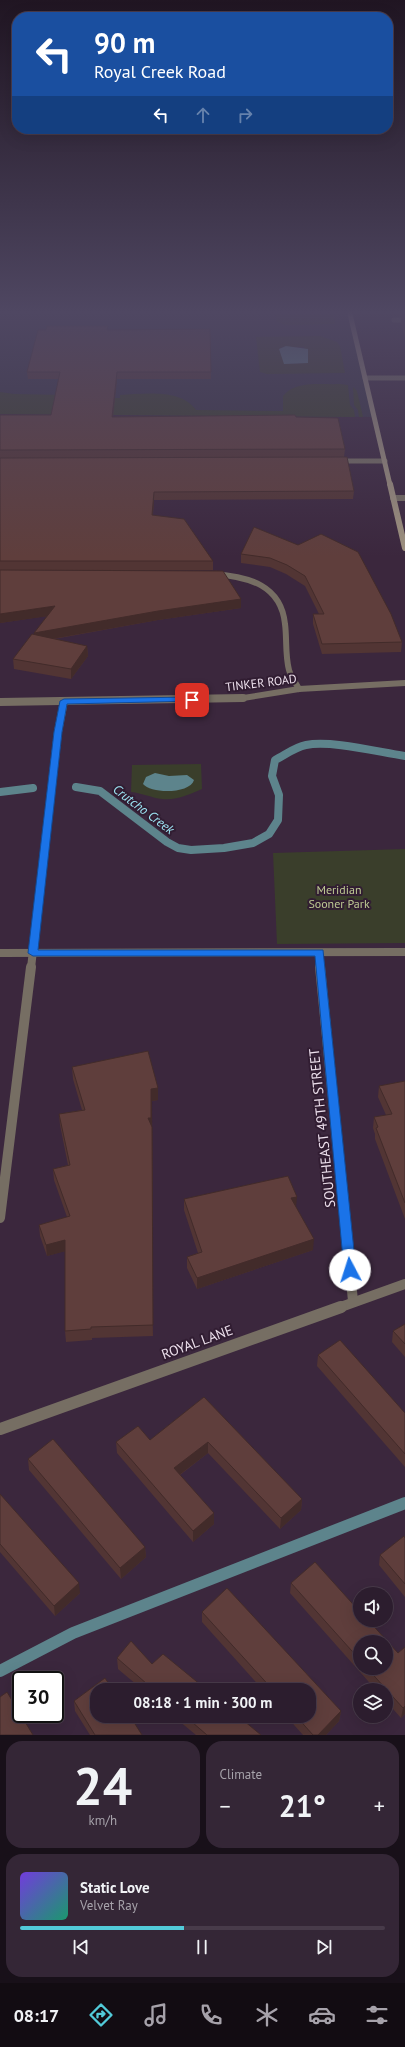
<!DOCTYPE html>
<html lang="en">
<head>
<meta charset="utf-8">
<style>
  :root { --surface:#2c1d2e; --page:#342636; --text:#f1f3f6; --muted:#a6a2aa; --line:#483b4a; --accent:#52cbd9 }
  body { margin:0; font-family:"PT Sans",sans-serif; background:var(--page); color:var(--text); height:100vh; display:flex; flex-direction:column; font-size:15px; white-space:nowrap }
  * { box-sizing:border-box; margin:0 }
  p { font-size:13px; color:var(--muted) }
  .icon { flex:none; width:22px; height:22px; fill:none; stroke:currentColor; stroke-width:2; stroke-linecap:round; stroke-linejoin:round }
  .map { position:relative; height:1735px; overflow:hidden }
  .details { display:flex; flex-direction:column; gap:6px; padding:6px; background:#181019; flex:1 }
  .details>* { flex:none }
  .hud { position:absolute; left:12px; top:12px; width:381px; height:122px; border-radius:16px; box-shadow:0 4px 16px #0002,0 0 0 1px var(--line); background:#1a4fa0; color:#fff; overflow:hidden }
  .buttons { position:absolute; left:353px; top:1587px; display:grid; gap:8px }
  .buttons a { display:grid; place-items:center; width:40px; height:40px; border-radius:50%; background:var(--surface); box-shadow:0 4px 16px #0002,0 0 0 1px var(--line); font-size:20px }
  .speed { position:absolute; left:12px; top:1671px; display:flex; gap:8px; font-size:20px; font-weight:700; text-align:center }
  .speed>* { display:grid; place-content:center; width:52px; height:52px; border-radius:50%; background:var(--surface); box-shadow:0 4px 16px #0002,0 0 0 1px var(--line); line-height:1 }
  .speed .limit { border:2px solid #111; border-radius:6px; background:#fff; color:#111 }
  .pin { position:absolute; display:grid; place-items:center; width:34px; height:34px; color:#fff; margin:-17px; border-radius:8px; box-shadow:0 2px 6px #0006 }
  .me { position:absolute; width:44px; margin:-22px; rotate:355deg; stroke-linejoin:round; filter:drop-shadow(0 0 3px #0008) }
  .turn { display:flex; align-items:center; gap:14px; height:84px; padding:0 16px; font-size:18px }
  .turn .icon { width:52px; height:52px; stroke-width:2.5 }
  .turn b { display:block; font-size:28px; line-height:34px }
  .lanes { display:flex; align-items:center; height:38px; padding:0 16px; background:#0003; justify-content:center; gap:20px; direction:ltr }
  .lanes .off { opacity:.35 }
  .big { font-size:30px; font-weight:700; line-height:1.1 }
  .details .tile { flex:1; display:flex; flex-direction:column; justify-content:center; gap:6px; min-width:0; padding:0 14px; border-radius:16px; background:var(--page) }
  .details .dial { align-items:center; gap:0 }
  .dial b { font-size:52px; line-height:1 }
  .song { display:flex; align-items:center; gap:12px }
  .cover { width:48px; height:48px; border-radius:6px; background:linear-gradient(135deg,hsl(260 70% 55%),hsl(160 70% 35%)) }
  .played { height:4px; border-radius:2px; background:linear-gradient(90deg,var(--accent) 45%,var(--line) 45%) }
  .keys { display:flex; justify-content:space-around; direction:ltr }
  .heat { display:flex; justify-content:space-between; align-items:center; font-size:22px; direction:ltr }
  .details .tiles { flex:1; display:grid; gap:6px; grid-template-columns:1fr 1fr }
  .tile:last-child { grid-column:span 2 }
  .trip { position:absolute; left:90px; top:1683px; width:226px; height:40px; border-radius:16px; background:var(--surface); box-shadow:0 4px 16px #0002,0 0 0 1px var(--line); font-weight:700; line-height:40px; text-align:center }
  .tabs { display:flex; height:64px; justify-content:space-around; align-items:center; background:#120c12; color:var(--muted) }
  .tabs .icon { width:28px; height:28px }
  .tabs .on { color:var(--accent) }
  .tabs b { font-size:18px; color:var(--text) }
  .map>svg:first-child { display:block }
</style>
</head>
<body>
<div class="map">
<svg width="405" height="1735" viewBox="0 0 405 1735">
  <rect width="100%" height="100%" fill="#3b273d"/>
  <path fill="#383445" d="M0 314H350L374 417 0 414Z"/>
  <g fill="#3a3e2b" fill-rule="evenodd">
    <path d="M276 314H333L335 324 284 325 277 321Z"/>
    <path d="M320 336 337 342 340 346 345 373 267 374 260 372 256 337ZM281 347H304L308 363 287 364Z"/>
    <path d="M340 384 348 385 350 405 354 410 355 417 0 414V392L14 394 64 395 63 399 120 398V395C143 394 181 388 196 410L283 411V396C296 380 321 385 340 384Z"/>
    <path d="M353 387 357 391 363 417H359L358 410 354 405Z"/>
    <path d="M201 764 202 789C190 794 176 801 162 799 152 798 142 793 131 792L132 765Z"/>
    <path d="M405 849V943L277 944 273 853Z"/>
  </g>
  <g fill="#5d848c">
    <path d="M286 346 308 349V363L284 364 279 349Z"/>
    <path d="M155 773 169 776 187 775 194 780C190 794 151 794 143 784L146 777Z"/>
  </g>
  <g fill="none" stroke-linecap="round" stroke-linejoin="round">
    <g stroke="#5d848c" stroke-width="8">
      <path d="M76 787 100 791 167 842 178 848 191 850 224 848 253 843 269 834 278 820 279 795 272 776 275 760C285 755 295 747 306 745 331 740 378 752 405 756"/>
      <path d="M0 792 33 788"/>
    </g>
    <path stroke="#5d848c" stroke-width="12" d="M0 1671 73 1633 405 1503"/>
    <g stroke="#766e63" stroke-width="5">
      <path d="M394 320H405"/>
      <path d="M365 378H405"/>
      <path d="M337 461H385"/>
    </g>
    <g stroke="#766e63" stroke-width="6">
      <path d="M393 498H405"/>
      <path d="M215 574C249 577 281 585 285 624 287 639 285 655 289 670 291 677 296 683 299 689"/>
      <path d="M237 699 299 689 405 683"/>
    </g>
    <g stroke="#766e63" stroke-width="8">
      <path d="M0 702 243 698"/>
      <path d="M0 953 405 952"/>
      <path d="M319 953 320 968"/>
      <path d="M31 968 58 732 64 701"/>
    </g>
    <g stroke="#766e63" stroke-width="10">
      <path d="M320 967 353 1301"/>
      <path d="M0 1218 31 967"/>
      <path d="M338 1308 405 1284"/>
    </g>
    <path stroke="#766e63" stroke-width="12" d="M0 1429 341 1307"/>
    <path stroke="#9e917f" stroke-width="5" d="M350 314 390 485"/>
    <path stroke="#9e917f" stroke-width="6" d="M390 484 405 548"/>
  </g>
  <g fill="#523534" fill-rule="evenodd">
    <path d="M398 314H405V338L401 324V316H398Z"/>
    <path d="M210 329 211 379H117L113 417H296L345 449 344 457 354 491 353 499 154 500 153 515 213 561V570H0V415H51L59 379H28L27 372 108 330Z"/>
    <path d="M254 527 402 642 401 652 322 654 313 624V614H319L305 586 286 574 270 567 241 563V554Z"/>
    <path d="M0 570 241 608 158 620 54 639 87 646 88 656 71 679 14 669 13 659 34 635 47 616 0 623Z"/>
    <path d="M72 1067 158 1088V1100L152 1101 153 1336 92 1338V1340L66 1342 65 1331V1251L47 1256 40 1236 39 1225 67 1217 54 1180 53 1169 68 1165 60 1125 59 1114 82 1110 73 1079Z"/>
    <path d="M405 1081V1219L375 1139V1134L373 1128 374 1117 386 1115 378 1097 379 1086Z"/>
    <path d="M184 1199 313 1250 197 1289 187 1268V1257L198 1253 184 1210Z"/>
    <path d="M405 1324V1357L392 1342 393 1331Z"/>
    <path d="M318 1355 405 1413V1467L317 1366Z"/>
    <path d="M204 1397 302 1499 301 1510 280 1529 208 1453 180 1475 214 1524 193 1542 117 1453 116 1442 150 1440Z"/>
    <path d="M28 1459 145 1547 146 1557 121 1579 29 1470Z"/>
    <path d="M0 1494 80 1593 55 1616 0 1552Z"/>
    <path d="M405 1538V1597L379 1565 380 1555Z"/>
    <path d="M291 1583 398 1653 405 1647V1714L401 1718 386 1701V1690H376L290 1593ZM360 1642 386 1668H360Z"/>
    <path d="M227 1588 341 1711 339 1721 326 1735H303L286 1716H309V1690H263L202 1622V1612Z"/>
    <path d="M117 1658 207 1690H143L118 1669Z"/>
    <path d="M74 1701 142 1735H90L75 1711Z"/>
    <path d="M173 1716H238L261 1735H196Z"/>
  </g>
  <g fill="#422b2a">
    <path d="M117 372V379L112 424V417Z"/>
    <path d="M154 492V500L152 523V515Z"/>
    <path d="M241 599V608L158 620 35 642 34 633 158 611Z"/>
    <path d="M55 606 56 615 0 623V614Z"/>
    <path d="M87 646 88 656 71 679V669Z"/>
    <path d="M158 1088V1100L152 1101 153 1336 148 1118 151 1089Z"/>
    <path d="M297 1197 296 1208 291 1198Z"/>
    <path d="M314 1239 313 1250 197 1289V1278Z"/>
    <path d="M65 1240 66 1251 47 1256 46 1245Z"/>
    <path d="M208 1442V1453L174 1479V1468Z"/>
    <path d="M302 1499 301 1510 280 1529 281 1518Z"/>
    <path d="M214 1513V1524L193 1542V1531Z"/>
    <path d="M145 1547 146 1557 121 1579 120 1568Z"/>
    <path d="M79 1583 80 1593 55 1616 54 1606Z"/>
    <path d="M405 1706V1714L401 1718 403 1708Z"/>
    <path d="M341 1711 339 1721 326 1735H318Z"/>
  </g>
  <g fill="#5f3e3c" stroke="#422b2a">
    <path d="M403 314H405V321Z"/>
    <path d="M47 326H108L107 330 210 329 211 372H117L112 417 295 415 296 417 338 418 345 449 0 450V415H51L60 372H27L38 330H46Z"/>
    <path d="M347 457 354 491 154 492 152 515 184 519 213 561H0V458Z"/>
    <path d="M254 527 298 545 321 534 358 552 391 614 402 642 322 644 313 614H324L305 576 287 565 270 558 241 554Z"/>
    <path d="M0 570 223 571 241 599 158 611 34 633 55 606 0 614Z"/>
    <path d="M32 634 87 646 71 669 13 659Z"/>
    <path d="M148 1051 158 1088 151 1089V1118H148L152 1127 153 1325 91 1327V1329L65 1331V1240L46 1245 39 1225 70 1216 53 1169 70 1165 59 1114 85 1110 72 1067Z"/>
    <path d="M405 1081V1203L376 1128 378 1127 374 1117 392 1114 379 1086Z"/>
    <path d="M288 1176 297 1197 291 1198 314 1239 197 1278 187 1257 202 1252 184 1199Z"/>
    <path d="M405 1324V1344L393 1331Z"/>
    <path d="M340 1340 405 1413V1454L318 1355Z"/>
    <path d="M204 1397 302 1499 281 1518 208 1442 174 1468 214 1513 193 1531 116 1442 138 1426 150 1440Z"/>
    <path d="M53 1439 145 1547 120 1568 28 1459Z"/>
    <path d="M0 1494 79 1583 54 1606 0 1544Z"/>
    <path d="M404 1536 405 1538V1584L380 1555Z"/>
    <path d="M315 1562 360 1612V1620H368L398 1653 405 1647V1706L403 1708 367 1668H386V1642H360V1660L291 1583Z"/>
    <path d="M227 1588 341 1711 318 1735H313L296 1716H309V1690H273L202 1612Z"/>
    <path d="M131 1641 152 1664 163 1654 207 1690H154L117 1658Z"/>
    <path d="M105 1678 113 1690H97V1716H130L142 1735H95L74 1701Z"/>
    <path d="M7 1692 33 1735H0V1697Z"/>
    <path d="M185 1716H238L261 1735H207Z"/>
  </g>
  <linearGradient id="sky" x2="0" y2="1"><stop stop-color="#201522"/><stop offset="0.56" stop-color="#4f4762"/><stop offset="1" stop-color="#4f4762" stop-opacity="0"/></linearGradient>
  <rect width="405" height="557" fill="url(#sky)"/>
  <path fill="#1a73e8" stroke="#114b97" d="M192 697 196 700 194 701 67 704 62 732 38 950H323L356 1270 354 1273 350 1275 346 1273 344 1270 315 956H33L28 953 54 732 60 701 64 699Z"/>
  <g text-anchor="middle" stroke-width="4" stroke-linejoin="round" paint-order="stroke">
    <g font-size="12" fill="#ede0ed" stroke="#311d32">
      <text transform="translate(261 683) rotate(-7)" y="4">TINKER ROAD</text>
    </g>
    <g font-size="12" fill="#beca93" stroke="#311d32">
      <text x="339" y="894">Meridian<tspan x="339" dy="14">Sooner Park</tspan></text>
    </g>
    <g font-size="13" font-style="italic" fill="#9ee6f5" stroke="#311d32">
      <text transform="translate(144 809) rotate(37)" y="5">Crutcho Creek</text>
    </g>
    <g font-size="14" fill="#ede0ed" stroke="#311d32">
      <text transform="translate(322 1128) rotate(-96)" y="5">SOUTHEAST 49TH STREET</text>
      <text transform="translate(197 1342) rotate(-20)" y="5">ROYAL LANE</text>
    </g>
  </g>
</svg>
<div class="buttons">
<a><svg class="icon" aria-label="sound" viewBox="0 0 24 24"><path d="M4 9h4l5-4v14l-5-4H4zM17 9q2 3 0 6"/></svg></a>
<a><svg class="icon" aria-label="search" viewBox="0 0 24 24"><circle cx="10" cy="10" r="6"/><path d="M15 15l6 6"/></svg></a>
<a><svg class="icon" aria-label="layers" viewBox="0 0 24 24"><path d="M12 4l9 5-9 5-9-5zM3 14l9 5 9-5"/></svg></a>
</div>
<div class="speed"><div class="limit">30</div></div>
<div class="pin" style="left:192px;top:700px;background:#d93025"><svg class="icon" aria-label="arrive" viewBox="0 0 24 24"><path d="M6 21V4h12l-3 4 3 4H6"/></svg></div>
<svg class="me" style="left:350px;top:1270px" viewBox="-20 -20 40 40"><circle r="19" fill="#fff"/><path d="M0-13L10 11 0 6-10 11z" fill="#1a73e8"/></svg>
<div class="trip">08:18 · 1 min · 300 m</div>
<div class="hud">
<div class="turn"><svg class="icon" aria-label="left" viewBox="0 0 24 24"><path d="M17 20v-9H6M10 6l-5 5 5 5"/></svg><div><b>90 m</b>Royal Creek Road</div></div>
<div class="lanes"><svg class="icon" aria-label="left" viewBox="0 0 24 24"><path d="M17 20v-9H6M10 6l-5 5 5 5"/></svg><svg class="icon off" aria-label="ahead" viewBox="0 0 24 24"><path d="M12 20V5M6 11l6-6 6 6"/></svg><svg class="icon off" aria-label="right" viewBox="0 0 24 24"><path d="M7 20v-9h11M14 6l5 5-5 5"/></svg></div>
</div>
</div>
<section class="details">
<div class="tiles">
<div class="tile dial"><b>24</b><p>km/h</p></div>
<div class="tile"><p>Climate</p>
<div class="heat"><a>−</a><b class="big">21°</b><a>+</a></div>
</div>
<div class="tile">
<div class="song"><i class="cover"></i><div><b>Static Love</b><p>Velvet Ray</p></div></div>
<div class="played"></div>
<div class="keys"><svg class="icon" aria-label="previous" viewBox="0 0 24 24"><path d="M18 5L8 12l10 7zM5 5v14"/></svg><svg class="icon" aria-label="pause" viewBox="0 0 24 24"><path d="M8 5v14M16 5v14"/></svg><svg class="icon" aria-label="next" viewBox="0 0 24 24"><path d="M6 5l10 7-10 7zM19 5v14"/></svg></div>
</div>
</div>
</section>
<nav class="tabs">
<b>08:17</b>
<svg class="icon on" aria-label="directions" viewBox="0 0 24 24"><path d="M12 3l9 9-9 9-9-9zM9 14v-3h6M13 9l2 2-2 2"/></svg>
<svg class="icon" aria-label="music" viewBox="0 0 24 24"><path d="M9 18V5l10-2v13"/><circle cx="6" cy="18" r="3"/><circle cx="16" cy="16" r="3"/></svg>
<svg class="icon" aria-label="phone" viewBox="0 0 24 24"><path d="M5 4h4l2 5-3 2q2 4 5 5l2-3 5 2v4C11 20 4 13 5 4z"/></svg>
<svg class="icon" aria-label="climate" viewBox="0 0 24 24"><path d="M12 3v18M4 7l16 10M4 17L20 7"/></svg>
<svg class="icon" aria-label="car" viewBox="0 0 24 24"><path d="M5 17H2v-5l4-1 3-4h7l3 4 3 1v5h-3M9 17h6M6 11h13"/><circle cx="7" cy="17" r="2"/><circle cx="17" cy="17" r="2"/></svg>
<svg class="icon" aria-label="filters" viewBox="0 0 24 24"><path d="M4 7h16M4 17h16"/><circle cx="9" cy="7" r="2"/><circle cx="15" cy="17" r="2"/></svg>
</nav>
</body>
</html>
